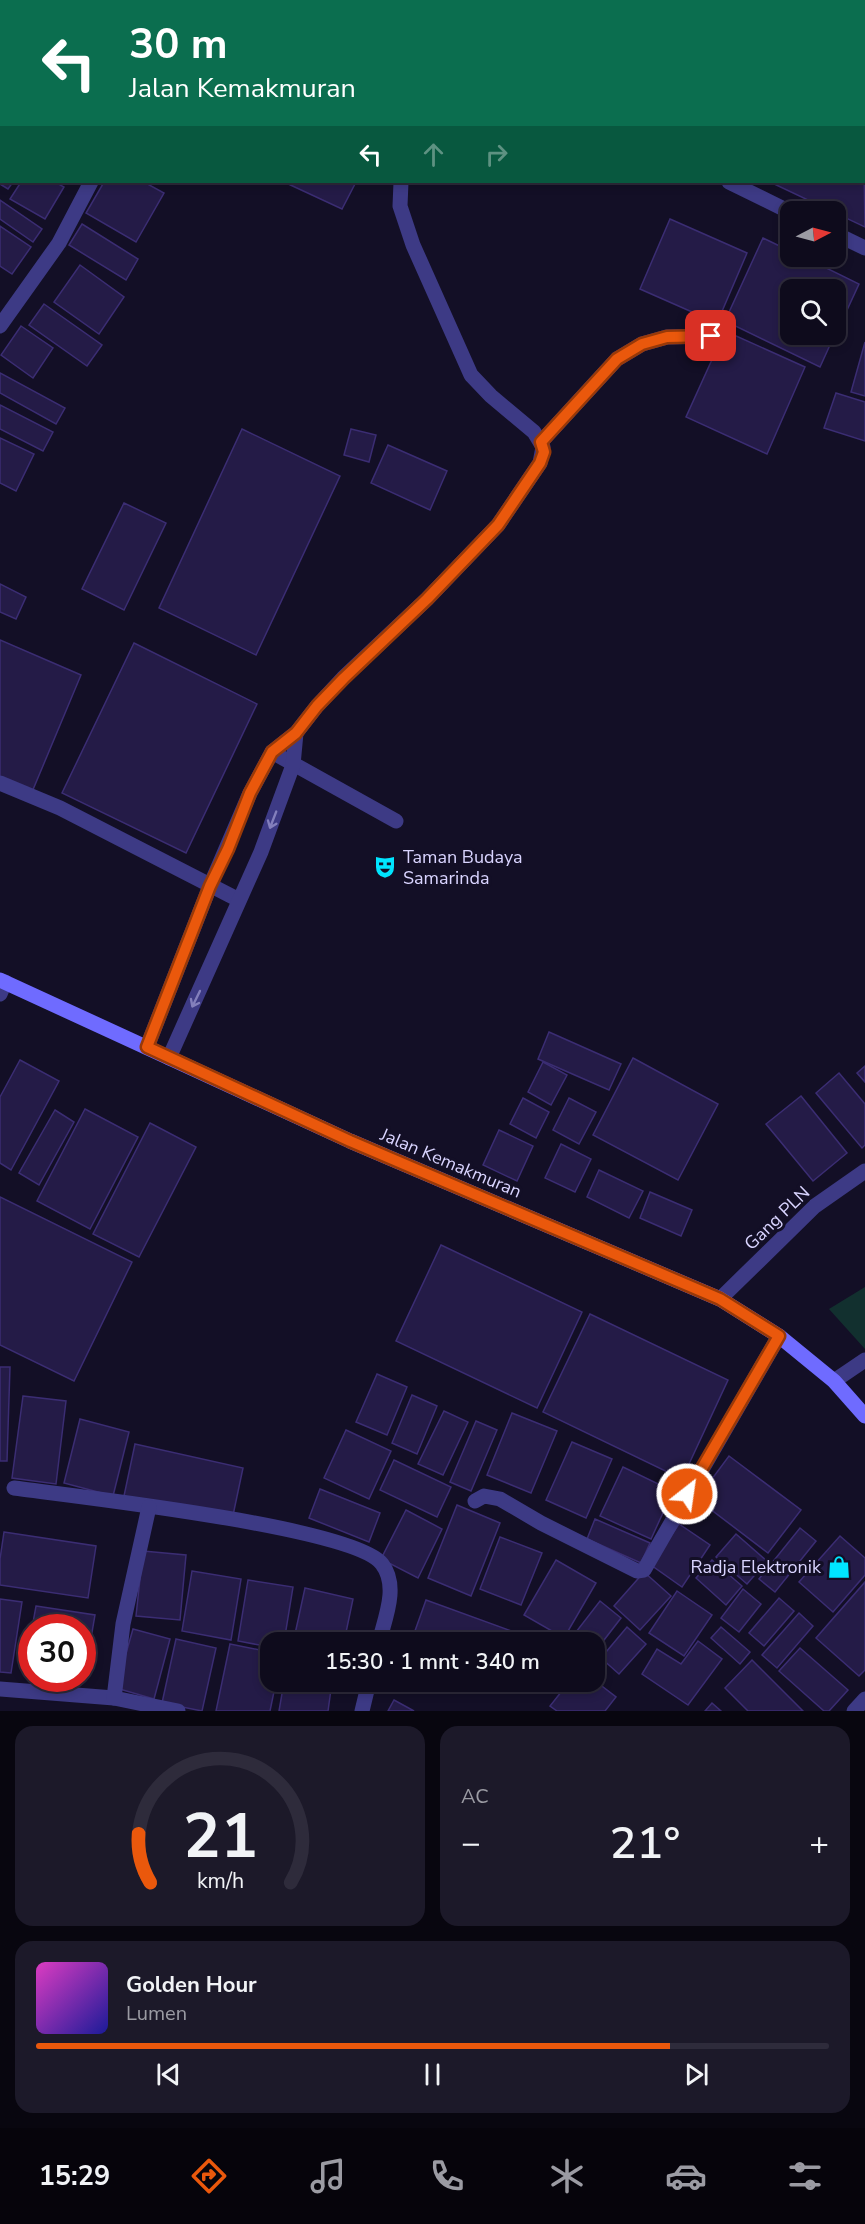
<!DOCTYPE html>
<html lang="id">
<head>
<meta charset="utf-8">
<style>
  :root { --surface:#0e0b1c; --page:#1c1929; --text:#f1f3f6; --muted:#9b9ba3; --line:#2e2b3b; --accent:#ea580c }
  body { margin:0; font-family:"Nunito Sans",sans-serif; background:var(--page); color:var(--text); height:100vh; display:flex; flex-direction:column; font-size:22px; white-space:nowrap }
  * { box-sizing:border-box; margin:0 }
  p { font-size:20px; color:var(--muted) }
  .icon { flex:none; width:33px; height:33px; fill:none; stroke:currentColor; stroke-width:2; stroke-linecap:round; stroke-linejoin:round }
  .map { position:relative; height:1711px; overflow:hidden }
  .panel { display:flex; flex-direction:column; gap:15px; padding:15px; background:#08060f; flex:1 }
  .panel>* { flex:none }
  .banner { position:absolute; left:0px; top:0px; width:866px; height:183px; box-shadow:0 3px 9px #0003,0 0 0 2px var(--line); background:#0b6e4f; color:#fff; overflow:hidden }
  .needle { width:39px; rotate:84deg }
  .tools { position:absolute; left:780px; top:201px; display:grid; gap:12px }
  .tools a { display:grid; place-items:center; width:66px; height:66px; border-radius:12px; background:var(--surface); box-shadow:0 3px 9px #0003,0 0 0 2px var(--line); font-size:30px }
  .speed { position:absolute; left:18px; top:1614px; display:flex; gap:12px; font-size:30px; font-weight:700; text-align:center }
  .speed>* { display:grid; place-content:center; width:78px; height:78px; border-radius:50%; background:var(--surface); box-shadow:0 3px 9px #0003,0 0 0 2px var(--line); line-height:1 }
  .speed .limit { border:9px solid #d22; background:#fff; color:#111 }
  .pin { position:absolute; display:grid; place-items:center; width:51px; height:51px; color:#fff; margin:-26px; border-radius:12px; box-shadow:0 3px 9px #0006 }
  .me { position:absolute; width:66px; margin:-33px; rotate:30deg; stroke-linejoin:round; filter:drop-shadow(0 0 4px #0008) }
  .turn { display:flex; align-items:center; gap:21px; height:126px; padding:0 30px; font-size:27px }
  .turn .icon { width:78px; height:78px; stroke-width:2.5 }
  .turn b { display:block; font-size:42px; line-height:51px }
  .lanes { display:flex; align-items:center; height:57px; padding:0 30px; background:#0003; justify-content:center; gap:30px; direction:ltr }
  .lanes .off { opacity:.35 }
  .big { font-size:45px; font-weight:600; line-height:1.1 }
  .panel .card { flex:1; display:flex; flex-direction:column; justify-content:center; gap:9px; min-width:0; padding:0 21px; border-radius:18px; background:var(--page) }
  .panel .dial { align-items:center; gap:0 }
  .dial svg { height:156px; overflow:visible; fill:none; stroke:var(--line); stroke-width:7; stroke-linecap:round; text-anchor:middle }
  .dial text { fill:var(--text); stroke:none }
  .song { display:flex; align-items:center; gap:18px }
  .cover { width:72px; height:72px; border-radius:9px; background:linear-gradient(135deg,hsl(310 70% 55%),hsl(240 70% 35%)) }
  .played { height:6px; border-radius:3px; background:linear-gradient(90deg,var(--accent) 80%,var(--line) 80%) }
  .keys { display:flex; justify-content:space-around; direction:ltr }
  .heat { display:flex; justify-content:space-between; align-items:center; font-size:33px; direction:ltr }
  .panel .tiles { flex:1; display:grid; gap:15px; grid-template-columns:1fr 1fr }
  .card:last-child { grid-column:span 2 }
  .trip { position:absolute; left:260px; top:1632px; width:345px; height:60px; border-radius:18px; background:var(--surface); box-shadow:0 3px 9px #0003,0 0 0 2px var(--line); font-weight:600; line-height:60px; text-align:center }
  .menu { display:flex; height:96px; justify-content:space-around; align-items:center; background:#06040b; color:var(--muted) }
  .menu .icon { width:42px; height:42px }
  .menu .on { color:var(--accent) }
  .menu b { font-size:27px; color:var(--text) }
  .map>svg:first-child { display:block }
</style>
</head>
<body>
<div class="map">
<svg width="865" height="1711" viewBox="0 0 865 1711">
  <rect width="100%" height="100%" fill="#130f26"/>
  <path fill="#12302f" d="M865 1287V1349L829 1309Z"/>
  <g fill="#241b47" stroke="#3b2d73" stroke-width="1.5">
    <path d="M74 0H136V2Z"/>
    <path d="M572 0H619L571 2Z"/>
    <path d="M671 0H710L671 2Z"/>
    <path d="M2 166V182H13L8 189 0 184Z"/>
    <path d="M864 169 865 227 770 182H864Z"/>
    <path d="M21 182H55L64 187 45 219 10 199Z"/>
    <path d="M104 182H144L164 193 136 242 86 213Z"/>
    <path d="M284 182H356L342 209Z"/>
    <path d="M0 200 42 229 33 242 0 219Z"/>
    <path d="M670 219 747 253 717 323 640 289Z"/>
    <path d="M82 224 138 259 126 280 69 245Z"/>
    <path d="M0 226 31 247 12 274 0 266Z"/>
    <path d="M763 238 790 251V256H802L859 284 836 334V290H790V334H835L820 367 725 321Z"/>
    <path d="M80 265 124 297 99 334 54 302Z"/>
    <path d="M44 304 102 345 87 366 29 325Z"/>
    <path d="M21 326 53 348 33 378 1 355Z"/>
    <path d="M725 331 805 367 767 454 686 417Z"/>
    <path d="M865 342V396L851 392Z"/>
    <path d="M0 373 65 408 56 424 0 393Z"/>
    <path d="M836 393 865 402V441L824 428Z"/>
    <path d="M0 405 53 432 43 451 0 429Z"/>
    <path d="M242 429 340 476 256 655 159 608Z"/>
    <path d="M351 429 376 435 369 462 344 455Z"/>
    <path d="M0 438 34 454 16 491 0 483Z"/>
    <path d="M388 445 447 471 430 510 371 483Z"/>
    <path d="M124 503 166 523 124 610 82 589Z"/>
    <path d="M0 584 26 597 16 619 0 612Z"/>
    <path d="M0 640 81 675 32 792 0 778Z"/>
    <path d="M134 643 257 704 186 853 62 793Z"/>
    <path d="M549 1032 621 1064 609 1090 538 1059Z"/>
    <path d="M633 1058 718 1104 678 1180 593 1135Z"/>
    <path d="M20 1060 59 1081 11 1170 0 1163V1097Z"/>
    <path d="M543 1062 567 1075 551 1105 528 1092Z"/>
    <path d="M865 1066V1082L857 1073Z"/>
    <path d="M839 1073 865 1104V1145L862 1148 816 1093Z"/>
    <path d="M801 1096 847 1153 813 1181 766 1124Z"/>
    <path d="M523 1098 549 1112 536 1138 510 1124Z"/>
    <path d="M569 1098 596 1112 579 1144 553 1130Z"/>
    <path d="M85 1109 138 1137 90 1229 37 1201Z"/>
    <path d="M55 1110 74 1122 39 1185 19 1173Z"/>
    <path d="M150 1123 196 1147 139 1257 93 1234Z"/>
    <path d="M499 1130 533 1146 517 1181 483 1165Z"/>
    <path d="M561 1144 591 1159 575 1192 545 1178Z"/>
    <path d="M599 1170 643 1191 629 1218 587 1197Z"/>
    <path d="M650 1192 692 1210 681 1236 640 1218Z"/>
    <path d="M0 1197 132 1262 74 1381 0 1345Z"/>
    <path d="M441 1245 582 1312 537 1408 396 1341Z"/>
    <path d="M590 1314 728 1380 682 1479 543 1412Z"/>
    <path d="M0 1367H10L7 1461H0Z"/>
    <path d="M377 1374 407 1387 387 1435 356 1422Z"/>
    <path d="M412 1395 437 1406 417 1454 392 1443Z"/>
    <path d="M23 1396 66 1401 56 1484 12 1478Z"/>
    <path d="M444 1411 468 1422 443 1475 418 1464Z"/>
    <path d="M512 1413 557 1431 531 1493 487 1475Z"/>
    <path d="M80 1419 129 1432 113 1496 64 1483Z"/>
    <path d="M476 1421 497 1430 471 1491 450 1482Z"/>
    <path d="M346 1430 391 1451 369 1499 324 1478Z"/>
    <path d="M572 1442 612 1459 586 1518 546 1500Z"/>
    <path d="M135 1444 243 1468 232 1520 124 1496Z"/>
    <path d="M729 1456 801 1510 768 1553 697 1499Z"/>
    <path d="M394 1460 451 1487 437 1517 380 1490Z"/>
    <path d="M623 1467 673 1491 651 1539 600 1516Z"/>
    <path d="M320 1489 380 1513 369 1542 309 1518Z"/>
    <path d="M457 1505 500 1523 471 1596 428 1578Z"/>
    <path d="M406 1510 442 1529 418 1578 381 1559Z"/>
    <path d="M595 1519 650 1543 641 1563 587 1539Z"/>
    <path d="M679 1524 710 1545 682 1587 651 1565Z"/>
    <path d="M800 1528 816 1541 775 1592 759 1579Z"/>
    <path d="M4 1532 96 1546 88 1598 0 1585V1559Z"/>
    <path d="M736 1534 767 1561 747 1584 716 1557Z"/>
    <path d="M840 1536 865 1558V1575L833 1612 799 1582Z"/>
    <path d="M500 1537 542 1553 521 1605 480 1589Z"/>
    <path d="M143 1551 186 1555 180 1620 136 1616Z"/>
    <path d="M556 1560 596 1583 564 1638 524 1615Z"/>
    <path d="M712 1560 742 1586 726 1605 696 1578Z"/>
    <path d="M192 1571 241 1579 231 1640 182 1631Z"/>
    <path d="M644 1572 671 1596 640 1630 614 1606Z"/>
    <path d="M248 1580 293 1587 284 1642H270V1647L238 1641Z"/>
    <path d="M865 1582V1670L859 1676 816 1638Z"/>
    <path d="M305 1588 353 1599 344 1642 295 1634Z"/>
    <path d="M743 1589 761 1604 739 1632 721 1618Z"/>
    <path d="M677 1591 712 1615 684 1656 649 1633Z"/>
    <path d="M779 1598 794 1611 764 1646 749 1633Z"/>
    <path d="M0 1599 22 1602 11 1673 0 1672Z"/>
    <path d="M426 1600 528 1637 527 1642H411Z"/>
    <path d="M600 1601 621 1618 594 1653V1642H572L569 1641Z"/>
    <path d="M36 1606 95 1615 84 1679 82 1678V1628H32Z"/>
    <path d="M799 1613 813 1626 777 1668 762 1655Z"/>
    <path d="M627 1627 646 1644 619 1674 601 1658Z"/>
    <path d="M721 1627 750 1652 740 1664 711 1638Z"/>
    <path d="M133 1629 170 1639 154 1699 116 1688Z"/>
    <path d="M32 1633V1670L26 1669Z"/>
    <path d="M176 1639 216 1648 202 1711 162 1703Z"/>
    <path d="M698 1641 722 1659 688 1705 642 1674 657 1649 681 1664Z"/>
    <path d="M230 1644 270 1652V1682H276L270 1711H216Z"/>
    <path d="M800 1648 848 1690 829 1711H824L779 1671Z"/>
    <path d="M752 1660 803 1711H748L725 1688Z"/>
    <path d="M594 1680 616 1697 605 1711H557L550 1706 569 1682Z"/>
    <path d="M284 1682H332L328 1711H279Z"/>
    <path d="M394 1700 414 1711H388Z"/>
    <path d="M712 1703 721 1711H705Z"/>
  </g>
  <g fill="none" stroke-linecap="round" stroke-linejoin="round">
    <g stroke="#3d3a85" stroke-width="15">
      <path d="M729 182 790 212"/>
      <path d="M836 234 865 248"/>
      <path d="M541 442 617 359 642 344 667 337 711 336"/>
      <path d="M272 752 396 821"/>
      <path d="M0 783 60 808 239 900"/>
      <path d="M147 1047 210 886 250 793 272 752 296 733 317 706 343 678 427 599 498 525 540 463 543 447 534 432 491 396 471 375 413 245 400 206 401 182"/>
      <path d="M169 1058 261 852 293 765 296 733"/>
      <path d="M834 1381 865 1360"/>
    </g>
    <g stroke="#3d3a85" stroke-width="15">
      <path d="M175 2V0"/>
      <path d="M0 61 2 62"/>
      <path d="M0 326 59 243 91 182"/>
      <path d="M0 994 5 982"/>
      <path d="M720 1299 815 1206 865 1171"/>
      <path d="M14 1488C72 1496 354 1527 382 1564 399 1586 385 1618 379 1642"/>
      <path d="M475 1501 484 1496 500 1499 541 1523 637 1571 644 1570 779 1336"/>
      <path d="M0 1689 114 1698 178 1711"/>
      <path d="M114 1698 123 1624 149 1507"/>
      <path d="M362 1711 369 1682"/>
      <path d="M854 1711 865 1699"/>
    </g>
    <path stroke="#6f6bff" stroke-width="15" d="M0 980 350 1141 720 1299 779 1336 834 1381 865 1416"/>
  </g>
  <defs><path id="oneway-shaft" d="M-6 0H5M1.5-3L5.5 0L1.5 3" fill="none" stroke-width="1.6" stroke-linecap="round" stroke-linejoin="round" transform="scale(1.5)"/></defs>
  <g stroke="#837fbc">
    <use href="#oneway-shaft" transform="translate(273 820) rotate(111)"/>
    <use href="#oneway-shaft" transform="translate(196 999) rotate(116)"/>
  </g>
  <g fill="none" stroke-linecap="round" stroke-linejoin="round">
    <g stroke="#983908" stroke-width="15">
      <path id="route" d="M687 1494 779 1336 720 1299 350 1141 147 1047 210 886 228 849 250 793 272 752 296 733 317 706 344 678 427 599 498 525 540 463 544 452 541 442 617 359 642 344 667 337 711 336"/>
    </g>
    <use href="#route" stroke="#ea580c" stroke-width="10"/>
  </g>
  <defs>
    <g id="theatre-bare" transform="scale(1.8)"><path d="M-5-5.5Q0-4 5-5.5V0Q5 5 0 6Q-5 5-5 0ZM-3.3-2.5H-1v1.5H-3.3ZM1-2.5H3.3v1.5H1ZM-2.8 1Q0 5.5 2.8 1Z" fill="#00e5ff" stroke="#130f26" stroke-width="2.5" paint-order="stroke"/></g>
    <g id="shop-bare" transform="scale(1.8)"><path d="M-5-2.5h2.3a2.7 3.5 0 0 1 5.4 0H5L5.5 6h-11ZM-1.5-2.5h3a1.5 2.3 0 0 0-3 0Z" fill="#00e5ff" stroke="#130f26" stroke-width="2.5" paint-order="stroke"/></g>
  </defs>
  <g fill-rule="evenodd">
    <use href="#theatre-bare" x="385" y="867"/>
    <use href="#shop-bare" x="839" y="1567"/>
  </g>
  <g text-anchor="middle" stroke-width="6" stroke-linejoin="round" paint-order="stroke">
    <g font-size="18" fill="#d9d4ff" stroke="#130f26" text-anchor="start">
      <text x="403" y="863">Taman Budaya<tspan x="403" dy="21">Samarinda</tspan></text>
      <text x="821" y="1573" text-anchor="end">Radja Elektronik</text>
    </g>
    <g font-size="18" fill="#d9d4ff" stroke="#130f26">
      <text transform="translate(451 1163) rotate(23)" y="6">Jalan Kemakmuran</text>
      <text transform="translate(777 1218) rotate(-44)" y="6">Gang PLN</text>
    </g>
  </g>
</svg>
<div class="tools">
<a><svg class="needle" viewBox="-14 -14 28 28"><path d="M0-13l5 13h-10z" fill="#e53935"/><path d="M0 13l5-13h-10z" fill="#9b9ba3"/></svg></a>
<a><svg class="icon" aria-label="search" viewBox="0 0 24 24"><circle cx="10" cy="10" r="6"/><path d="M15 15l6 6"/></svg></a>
</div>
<div class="speed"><div class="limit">30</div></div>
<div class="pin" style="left:711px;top:336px;background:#d93025"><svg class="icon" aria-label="arrive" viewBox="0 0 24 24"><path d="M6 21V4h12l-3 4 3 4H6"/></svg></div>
<svg class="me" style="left:687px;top:1494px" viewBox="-20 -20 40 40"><circle r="17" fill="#ea580c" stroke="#fff" stroke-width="3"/><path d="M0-11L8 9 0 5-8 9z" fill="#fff"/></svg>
<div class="trip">15:30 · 1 mnt · 340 m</div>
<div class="banner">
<div class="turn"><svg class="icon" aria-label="left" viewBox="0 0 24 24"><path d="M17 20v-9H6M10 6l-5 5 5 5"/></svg><div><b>30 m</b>Jalan Kemakmuran</div></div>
<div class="lanes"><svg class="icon" aria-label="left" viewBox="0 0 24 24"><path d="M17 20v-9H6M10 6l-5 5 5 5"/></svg><svg class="icon off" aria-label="ahead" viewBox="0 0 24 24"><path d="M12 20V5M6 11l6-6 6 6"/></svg><svg class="icon off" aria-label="right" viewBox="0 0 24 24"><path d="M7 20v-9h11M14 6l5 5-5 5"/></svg></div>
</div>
</div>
<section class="panel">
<div class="tiles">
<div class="card dial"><svg viewBox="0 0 100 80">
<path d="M14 69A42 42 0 1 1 86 69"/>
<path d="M14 69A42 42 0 0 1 8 44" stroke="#ea580c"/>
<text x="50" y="56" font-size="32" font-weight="700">21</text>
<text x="50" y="72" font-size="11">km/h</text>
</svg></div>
<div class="card"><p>AC</p>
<div class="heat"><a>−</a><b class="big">21°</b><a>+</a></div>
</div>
<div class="card">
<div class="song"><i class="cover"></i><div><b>Golden Hour</b><p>Lumen</p></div></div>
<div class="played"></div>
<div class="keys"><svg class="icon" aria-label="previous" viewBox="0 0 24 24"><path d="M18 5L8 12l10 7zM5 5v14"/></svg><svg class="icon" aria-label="pause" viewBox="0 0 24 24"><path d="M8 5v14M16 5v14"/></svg><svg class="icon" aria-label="next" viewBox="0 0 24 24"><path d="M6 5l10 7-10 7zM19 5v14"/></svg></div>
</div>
</div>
</section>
<nav class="menu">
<b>15:29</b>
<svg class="icon on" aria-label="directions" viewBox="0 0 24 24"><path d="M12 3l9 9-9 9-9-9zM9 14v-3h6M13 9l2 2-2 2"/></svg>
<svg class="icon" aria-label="music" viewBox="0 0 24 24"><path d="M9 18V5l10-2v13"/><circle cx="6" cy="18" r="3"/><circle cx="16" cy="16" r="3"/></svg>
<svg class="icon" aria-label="phone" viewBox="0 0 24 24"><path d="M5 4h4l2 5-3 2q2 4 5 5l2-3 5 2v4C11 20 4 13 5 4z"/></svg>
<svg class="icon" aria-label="climate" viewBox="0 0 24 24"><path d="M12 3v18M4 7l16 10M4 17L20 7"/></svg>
<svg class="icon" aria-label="car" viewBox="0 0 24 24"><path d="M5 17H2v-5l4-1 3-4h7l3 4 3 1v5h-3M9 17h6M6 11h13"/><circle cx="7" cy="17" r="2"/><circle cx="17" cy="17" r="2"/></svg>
<svg class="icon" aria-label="filters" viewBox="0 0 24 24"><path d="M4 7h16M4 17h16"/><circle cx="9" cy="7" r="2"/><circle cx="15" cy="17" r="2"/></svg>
</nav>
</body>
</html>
